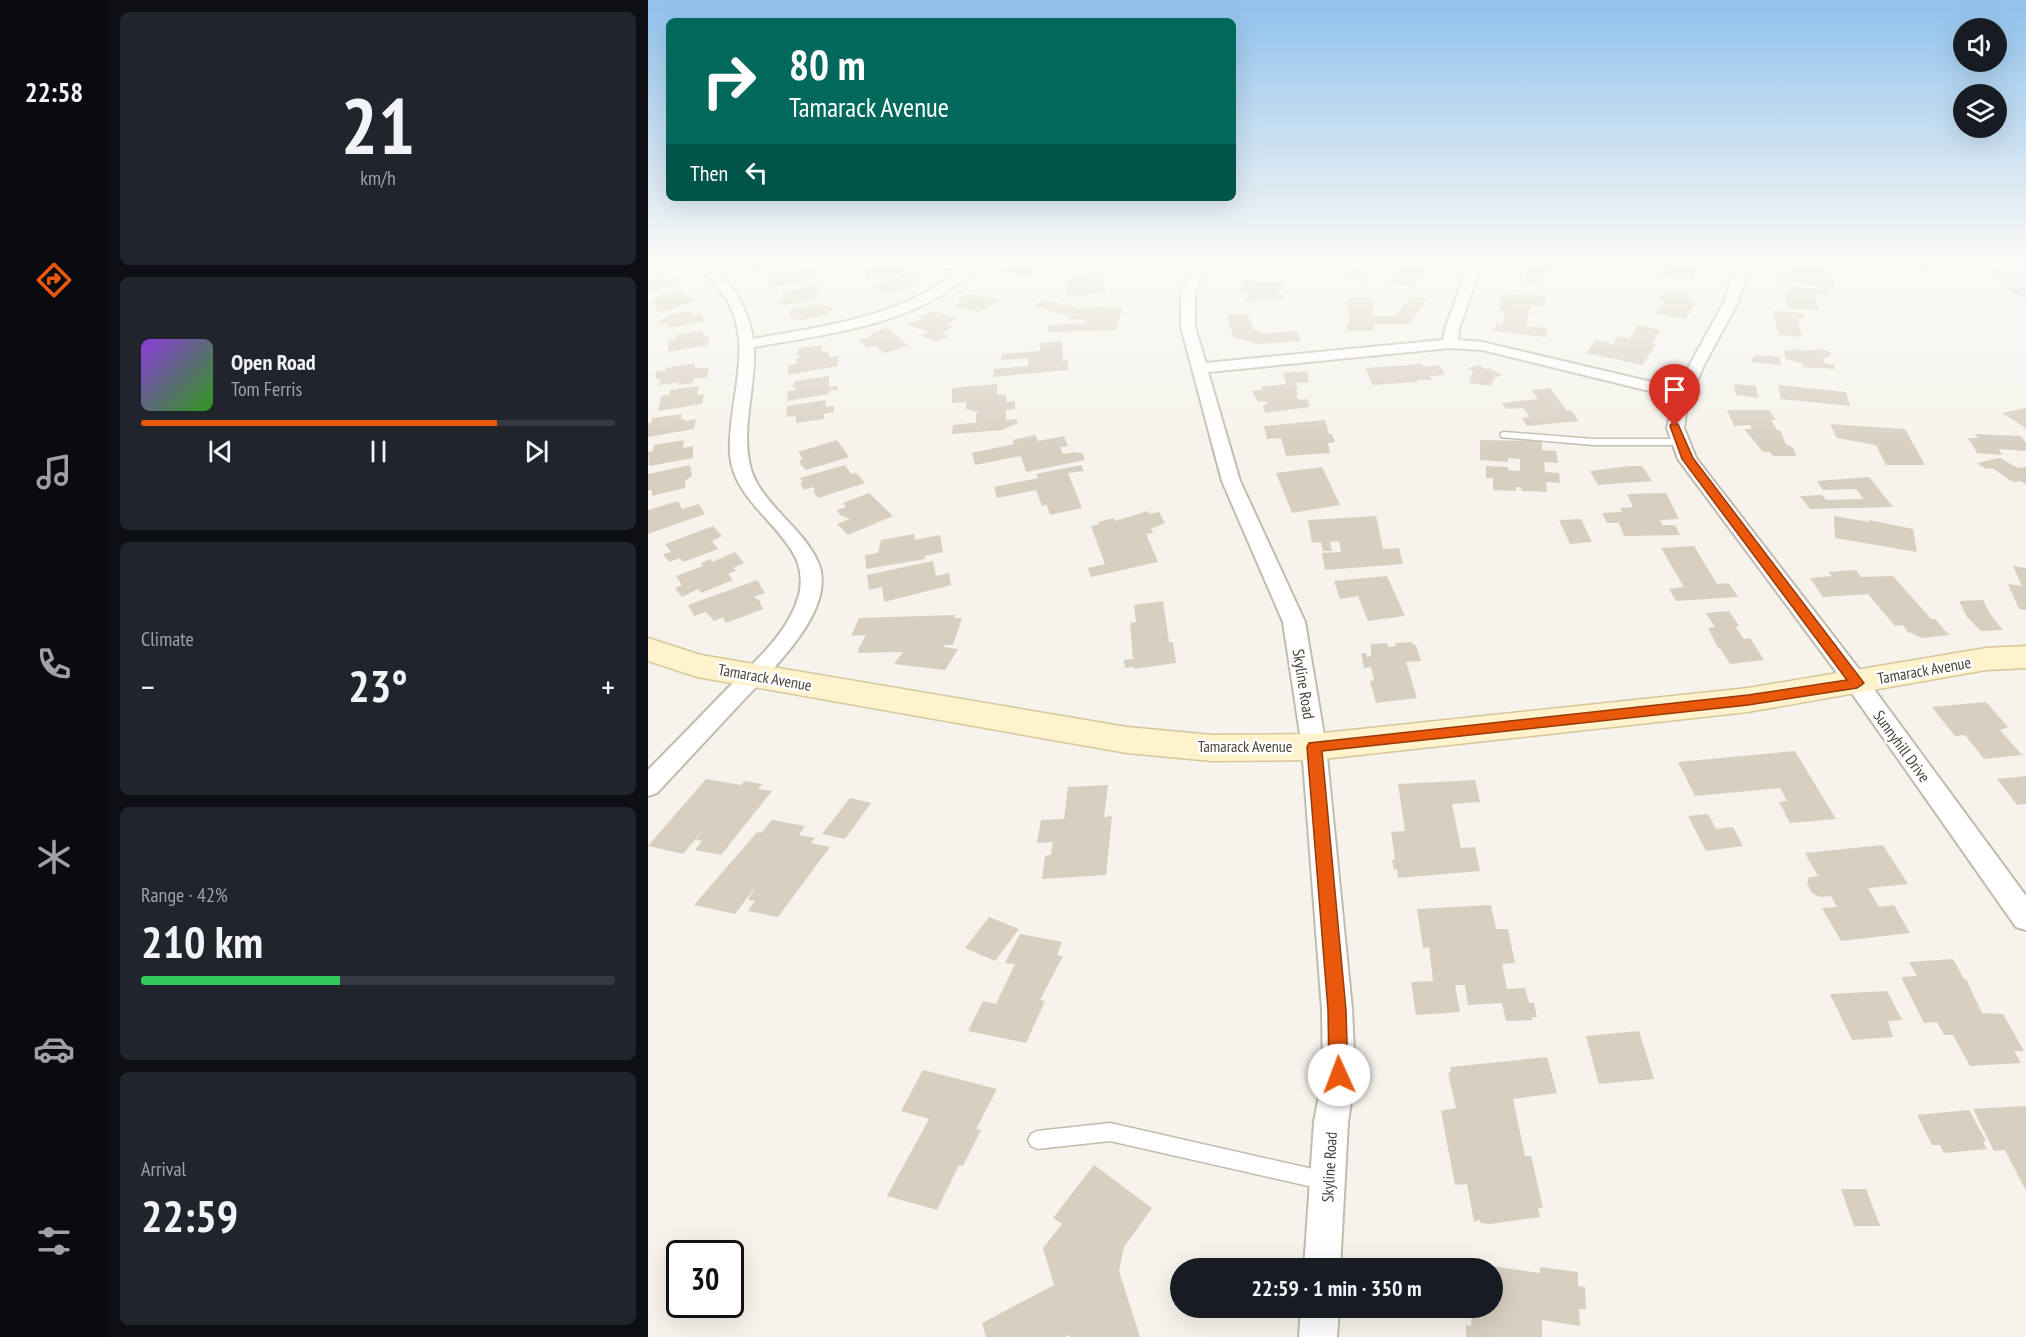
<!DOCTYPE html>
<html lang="en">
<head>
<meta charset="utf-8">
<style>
  :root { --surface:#171b24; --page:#20242c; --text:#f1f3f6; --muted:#9ea1a6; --line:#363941; --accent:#ea580c }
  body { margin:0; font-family:"PT Sans Narrow",sans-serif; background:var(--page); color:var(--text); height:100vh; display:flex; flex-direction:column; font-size:22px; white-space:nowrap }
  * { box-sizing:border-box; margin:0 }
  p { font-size:20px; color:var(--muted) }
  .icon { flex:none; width:33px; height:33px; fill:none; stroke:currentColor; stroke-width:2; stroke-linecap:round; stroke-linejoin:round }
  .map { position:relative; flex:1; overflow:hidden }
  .side { display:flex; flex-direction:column; gap:12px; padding:12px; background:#0d0f14; width:540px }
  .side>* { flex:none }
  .guide { position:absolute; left:18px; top:18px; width:570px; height:183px; border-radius:9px; box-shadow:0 6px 24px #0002; background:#00695c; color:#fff; overflow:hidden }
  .fabs { position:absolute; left:1305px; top:18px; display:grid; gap:12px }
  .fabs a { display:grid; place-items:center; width:54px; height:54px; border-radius:50%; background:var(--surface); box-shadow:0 6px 24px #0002; font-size:30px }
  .speed { position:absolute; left:18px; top:1240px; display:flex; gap:12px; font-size:30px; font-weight:700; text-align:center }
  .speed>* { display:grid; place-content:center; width:78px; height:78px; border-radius:50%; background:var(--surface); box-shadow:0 6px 24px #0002; line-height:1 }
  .speed .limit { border:3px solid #111; border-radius:9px; background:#fff; color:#111 }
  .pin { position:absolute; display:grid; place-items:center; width:51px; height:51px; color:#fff; margin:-62px -26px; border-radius:50% 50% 50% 0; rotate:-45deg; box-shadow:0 0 6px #0007 }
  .pin .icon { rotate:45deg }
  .me { position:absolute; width:66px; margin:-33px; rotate:358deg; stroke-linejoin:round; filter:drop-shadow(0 0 4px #0008) }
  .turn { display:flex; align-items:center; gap:21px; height:126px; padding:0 24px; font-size:27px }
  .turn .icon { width:78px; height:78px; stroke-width:2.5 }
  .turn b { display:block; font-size:42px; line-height:51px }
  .then { display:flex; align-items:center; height:57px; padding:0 24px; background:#0003; gap:12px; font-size:22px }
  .big { font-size:45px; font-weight:600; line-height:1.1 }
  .side .card { flex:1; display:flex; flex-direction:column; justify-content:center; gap:9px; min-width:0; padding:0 21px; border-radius:9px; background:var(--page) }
  .side .dial { align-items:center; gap:0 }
  .dial b { font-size:78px; line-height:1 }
  .song { display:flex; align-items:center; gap:18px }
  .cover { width:72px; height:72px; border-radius:9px; background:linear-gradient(135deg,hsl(270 70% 55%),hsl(110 70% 35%)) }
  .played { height:6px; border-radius:3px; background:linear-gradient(90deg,var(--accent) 75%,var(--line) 75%) }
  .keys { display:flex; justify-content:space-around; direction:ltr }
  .heat { display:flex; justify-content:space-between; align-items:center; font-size:33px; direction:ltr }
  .charge { height:9px; border-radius:4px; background:linear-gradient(90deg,#34c759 42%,var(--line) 0) }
  .trip { position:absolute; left:522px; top:1258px; width:333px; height:60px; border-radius:30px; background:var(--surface); box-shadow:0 6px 24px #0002; font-weight:600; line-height:60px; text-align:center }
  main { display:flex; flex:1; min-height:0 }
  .dock { display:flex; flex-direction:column; width:108px; justify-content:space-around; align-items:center; background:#090b0e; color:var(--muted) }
  .dock .icon { width:42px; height:42px }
  .dock .current { color:var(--accent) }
  .dock b { font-size:27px; color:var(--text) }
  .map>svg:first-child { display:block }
</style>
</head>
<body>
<main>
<nav class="dock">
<b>22:58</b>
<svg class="icon current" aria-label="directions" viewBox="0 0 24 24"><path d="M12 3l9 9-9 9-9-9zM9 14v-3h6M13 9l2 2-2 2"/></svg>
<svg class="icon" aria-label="music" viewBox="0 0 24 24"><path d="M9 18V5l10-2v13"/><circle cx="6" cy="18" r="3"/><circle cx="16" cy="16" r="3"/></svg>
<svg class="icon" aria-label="phone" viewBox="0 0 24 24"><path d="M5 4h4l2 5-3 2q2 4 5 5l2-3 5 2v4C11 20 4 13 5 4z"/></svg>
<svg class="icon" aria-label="climate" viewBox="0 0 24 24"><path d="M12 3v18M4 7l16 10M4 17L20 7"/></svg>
<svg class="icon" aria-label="car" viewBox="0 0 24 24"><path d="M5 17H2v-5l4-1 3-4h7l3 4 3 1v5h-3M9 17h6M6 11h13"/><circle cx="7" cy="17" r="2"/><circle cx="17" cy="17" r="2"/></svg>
<svg class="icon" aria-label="filters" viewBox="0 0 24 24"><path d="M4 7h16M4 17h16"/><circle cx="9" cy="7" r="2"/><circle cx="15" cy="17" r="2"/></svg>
</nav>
<section class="side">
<div class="card dial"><b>21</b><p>km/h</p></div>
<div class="card">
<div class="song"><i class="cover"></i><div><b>Open Road</b><p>Tom Ferris</p></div></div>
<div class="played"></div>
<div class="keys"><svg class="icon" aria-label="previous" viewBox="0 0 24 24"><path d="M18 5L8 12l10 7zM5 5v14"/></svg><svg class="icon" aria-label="pause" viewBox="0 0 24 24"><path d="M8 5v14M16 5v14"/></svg><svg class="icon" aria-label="next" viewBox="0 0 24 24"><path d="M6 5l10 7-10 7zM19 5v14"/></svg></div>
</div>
<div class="card"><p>Climate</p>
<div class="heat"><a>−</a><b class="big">23°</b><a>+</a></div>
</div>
<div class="card"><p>Range · 42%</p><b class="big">210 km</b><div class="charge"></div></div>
<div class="card"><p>Arrival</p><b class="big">22:59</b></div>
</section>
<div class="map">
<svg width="1378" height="1337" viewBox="0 0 1378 1337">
  <rect width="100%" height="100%" fill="#f6f3ec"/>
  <g fill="#d8cfc1">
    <path d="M106 263H141V264L108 272 101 267 108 265Z"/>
    <path d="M237 263 260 270 232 280 228 279 222 281 217 279 220 278 217 276 220 275 211 272Z"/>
    <path d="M353 263H391L383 275 353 272 361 266Z"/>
    <path d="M613 263H645L639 269 611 266Z"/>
    <path d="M754 263H773L783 264 778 276H771L767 286 741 283 744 277 751 278 753 274H749Z"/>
    <path d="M882 263H914L913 269 902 268 901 272 896 274 893 284 876 282Z"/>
    <path d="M1013 263H1050L1049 266 1053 268 1049 271 1051 274H1047L1046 281 1012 276 1014 270 1019 271 1020 267Z"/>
    <path d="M1140 263 1177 266 1179 274 1184 275 1187 287 1134 282 1132 274 1146 275 1141 271Z"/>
    <path d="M1257 263 1281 264 1285 272 1260 269Z"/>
    <path d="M1341 263H1378V268H1358Z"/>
    <path d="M163 268 167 273 158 275 162 280 123 287 120 282 125 280 123 276Z"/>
    <path d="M1344 268 1378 274V283L1351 280Z"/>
    <path d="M701 270 714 271 723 272 719 281 696 279Z"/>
    <path d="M261 273 271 277 264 280 271 283 243 293 222 288Z"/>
    <path d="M455 273 457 293 419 296 417 283 420 282V279L425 278V276Z"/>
    <path d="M12 277 18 281 27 278 32 284 0 292V280Z"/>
    <path d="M595 280 635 283 634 291H630L629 295 636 296V300L598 301 599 294 603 292H593Z"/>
    <path d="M169 285 173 292 168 293 171 298 136 305 133 304 130 299 137 298 134 292Z"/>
    <path d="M1139 287 1179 290 1181 296 1167 295 1171 310 1140 308 1136 292 1141 293Z"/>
    <path d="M1360 287 1378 288V299H1374L1372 295 1364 294Z"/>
    <path d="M1023 290 1043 293 1040 299H1045L1043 303 1048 304 1037 319 1006 313 1011 305 1014 306 1016 302 1010 301 1016 292 1021 293Z"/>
    <path d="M34 291 37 297 43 295 47 301 11 313 5 300 11 299 10 296Z"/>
    <path d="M855 293 899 297 897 306 883 305 878 326 899 328 898 337 846 331 848 323 854 324 857 311 850 310Z"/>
    <path d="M320 294H325L352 300 331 312 306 307 315 301 309 300Z"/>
    <path d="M764 297 779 299 761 324H726V331H699V323H702L699 298H724L726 316H747Z"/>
    <path d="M396 300 432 308 475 307 468 330 401 332 400 325 437 323 438 319 421 320 422 316 385 306Z"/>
    <path d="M175 303 178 308 184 307 185 310 180 311 181 314 148 321 146 319 152 317 144 318 141 313V310Z"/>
    <path d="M44 311 45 315 54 314 56 321 20 328 18 323 12 325 11 320 20 318 19 315Z"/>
    <path d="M286 311 310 319 298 324 305 327 293 333 301 336 289 341 273 336 281 332 259 325 274 319 269 317Z"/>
    <path d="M1125 311 1155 313 1156 319 1150 318 1154 337 1131 335Z"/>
    <path d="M600 314 605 329 617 333 649 331 653 341 610 344 585 337 579 315Z"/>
    <path d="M990 325 1012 330 1004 343 1008 344 995 365 938 353 948 340 965 344 970 336 981 339Z"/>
    <path d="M240 328 261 346 236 353 228 346 219 348 211 340 224 336 222 333Z"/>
    <path d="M55 331V335L61 337 60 345 20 352 21 340 28 339V335Z"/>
    <path d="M414 341 415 361 420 360V370L345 377 346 369 380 366 381 358 353 360 354 354 392 351V343Z"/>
    <path d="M174 345V352L181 351V357L190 356V366L140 375V365L149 364 148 359 153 357 149 355 151 348Z"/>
    <path d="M1151 349 1155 351 1172 349 1182 352 1183 356 1175 359 1178 364H1185L1188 369 1155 367V364L1138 359 1136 351Z"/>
    <path d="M1107 355 1132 357 1133 365 1103 362Z"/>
    <path d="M47 363V368H61L59 377 46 379 45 383 30 385 31 382 11 385 12 379H7L8 372 18 370V368Z"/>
    <path d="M774 364 775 367 792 365 797 375 782 376 784 380H769L770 382 725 385 717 368Z"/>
    <path d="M831 365 837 369 841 368 855 375 846 378 843 386 821 383 825 371 820 368Z"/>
    <path d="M659 371 661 382 647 383 650 389H648L650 395H648L650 400 659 399 662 407 617 413 615 405 619 404 618 401 610 402 604 391 614 390 613 387 638 384 635 373Z"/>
    <path d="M181 376V387L190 386V390L181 391V394L139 401 140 391 147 390V387H144L147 381Z"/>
    <path d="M349 384V394L358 395V402L367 401V409L358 410V420L368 419 370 423 354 430 304 434 305 425 331 422 328 421V414L331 412 318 409V402L304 403V388Z"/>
    <path d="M1086 384 1108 386 1110 398 1088 395Z"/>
    <path d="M1130 385 1198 392 1202 406 1133 399Z"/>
    <path d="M51 386 49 395 56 394 54 404 10 411 13 396 21 395 22 390Z"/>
    <path d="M902 388 919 411 923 410 931 421 879 426 874 418 882 417 875 408 858 409 854 403 890 399 884 390Z"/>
    <path d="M178 400V407L186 406V412L176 414V419L148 423V416L138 417 139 406Z"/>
    <path d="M1378 408V428L1354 413Z"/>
    <path d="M1079 410H1121L1128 420H1123L1129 430H1132L1138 444 1145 448 1148 456H1125L1122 452H1115L1096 429H1104L1102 425 1086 426Z"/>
    <path d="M34 414 33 420 37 419V421L48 419 46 429 0 437V423H3L4 418Z"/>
    <path d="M677 420 681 434H684L687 442 680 443 682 453 638 456 633 438 619 439 616 426Z"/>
    <path d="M1182 424 1257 429 1277 465H1238L1228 445 1189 438Z"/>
    <path d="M1327 434 1373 436 1378 443V451L1351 449 1354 455 1329 453 1320 438H1330Z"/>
    <path d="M387 435 390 441 416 436 420 446 412 447 415 454 427 452 435 454 437 460 378 472 373 456 327 465 324 453 366 444 365 440Z"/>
    <path d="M36 440 35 448 45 446V458L1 466 0 452 5 451 6 445Z"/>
    <path d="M189 440 201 457 158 470 154 466 151 460 155 459 150 452Z"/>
    <path d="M832 440 894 441V450L908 451 910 463 896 462 897 472 911 473 912 483 898 482 899 492 874 491 873 487H868V491L845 490V478H838V466L860 467V470L872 471V459L860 458V462L832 460Z"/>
    <path d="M1352 458 1370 468 1378 467V484L1372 481 1365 482 1344 468 1338 469 1329 463Z"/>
    <path d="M42 465 44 476 37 481V488L4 496V490L0 491V474Z"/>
    <path d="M197 465 203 474 208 473 217 483 170 498 165 491 167 490 165 487 156 490 152 483 155 482 152 478Z"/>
    <path d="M433 465 436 471 420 473 434 508 402 515 399 505 394 506 388 490 349 498 346 487 390 478 388 474Z"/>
    <path d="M982 466H994L1004 481 950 485 942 471Z"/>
    <path d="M674 467 692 505 644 513 628 473Z"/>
    <path d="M1221 477 1245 507 1162 509 1152 496 1174 495 1178 500 1216 499 1208 489 1175 490 1169 481Z"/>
    <path d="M221 493 245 516 200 535 189 524 202 519 192 515 189 510 198 507 195 503Z"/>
    <path d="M1018 493 1031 519 1012 520 1014 525H1027L1032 535 976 536 971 523H959L954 513 974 512 972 508 985 507 979 494Z"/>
    <path d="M30 501 34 509 51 504 57 514 0 534V510Z"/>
    <path d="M500 511 501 514 511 512 517 523 503 529 505 533 498 534 510 562 443 577 440 568 457 564 443 526 451 524 450 522 466 518 467 521Z"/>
    <path d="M728 516 735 549 751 548 755 564 677 570 674 553 693 552 691 541 682 542 684 551H675L673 542 664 543 660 520Z"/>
    <path d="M1186 516 1221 522V520L1265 529 1269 552 1187 538Z"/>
    <path d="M933 519 944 542 922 544 911 520Z"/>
    <path d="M65 526 74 536 64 541 70 549 35 562 32 558 21 562 15 554 23 552 17 544Z"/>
    <path d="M266 534 267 540 292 535 295 552 277 556V559L218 569 217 555 230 553 233 540Z"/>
    <path d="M1046 546 1069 584 1081 583 1090 597 1028 601 1021 589 1036 587 1013 548Z"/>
    <path d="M87 552 96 563 85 568 88 571 80 574 85 580 53 593 50 589 34 597 27 588 34 585 28 576 55 566 53 563 63 559 64 562Z"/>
    <path d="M285 561 288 576 301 573 303 585 236 602 234 587 221 590 219 575Z"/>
    <path d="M1365 566 1378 568V610L1371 609 1360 584 1374 586Z"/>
    <path d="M1208 570 1213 577 1245 576 1283 619H1287L1301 635 1274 638 1260 632 1255 625 1247 626 1220 594 1175 597 1162 578 1184 576 1180 572Z"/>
    <path d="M739 576 757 616 720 621 710 596 692 599 686 581Z"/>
    <path d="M109 580 117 593 106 597 111 600 115 609 78 623 75 617 66 621 58 612 46 616 40 605Z"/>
    <path d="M1335 600 1342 614 1355 630 1333 631 1319 617 1311 601Z"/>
    <path d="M515 601 521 642H525L528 663 486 669V667L477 668 476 660 485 659 482 623 488 622 486 605Z"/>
    <path d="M1081 611 1091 626H1087L1096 639 1102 638 1116 660 1082 664 1072 648H1070L1060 628 1067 627 1058 613Z"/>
    <path d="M307 615 306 618H314L305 645H296V647L310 649 297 670 246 664 255 652 210 653 211 650 209 651 218 635 203 636 211 618Z"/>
    <path d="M764 642 765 645H768L773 661 758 662 769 698 728 703 722 681 726 680 723 667 716 668 713 653H718L719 657 723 656V644L739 643 740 647 748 646 747 643Z"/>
    <path d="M1338 702 1360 727 1352 730 1374 755 1336 759 1317 735 1307 736 1284 707Z"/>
    <path d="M1147 751 1188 819 1142 823 1131 802 1139 801 1132 788 1047 796 1030 762Z"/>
    <path d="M1378 776V804L1369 805 1349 779Z"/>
    <path d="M58 779 93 785 97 781 114 784 110 789 124 791 73 855 47 850 54 841 48 840 56 829 35 854 0 846Z"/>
    <path d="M827 780 832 802 804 804 813 848 827 847 832 871 750 878 749 869 746 870 744 860 747 859 743 832 757 831 750 784Z"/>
    <path d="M460 785 456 817 464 816 458 875 394 879 397 856 403 855 405 842 389 843 393 820 416 819 420 787Z"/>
    <path d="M202 798 223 803 197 839 174 834Z"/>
    <path d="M1060 814 1068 829 1085 827 1095 846 1058 851 1040 816Z"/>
    <path d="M124 820 157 826 151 835 167 838 163 843 182 847 130 917 100 911 107 901 100 900 108 886 87 914 46 905 109 832 113 833Z"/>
    <path d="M1235 845 1260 884 1220 888 1231 907 1246 905 1262 933 1193 941 1174 908 1189 907 1183 896 1172 897 1164 893 1159 883 1161 877 1170 876 1157 853Z"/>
    <path d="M843 905 848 929H860L867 963 854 964 859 989 877 988 881 1003H886L889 1017H884V1020L858 1021 854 1003 820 1005 817 985H807L812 1012 768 1015 763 982 785 981 781 947 775 948 769 909Z"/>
    <path d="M341 917 371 929 347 961 317 948Z"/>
    <path d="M372 934 414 942 409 955 415 956 392 1000 397 1001 378 1043 320 1031 335 1001 348 1004 367 964 357 963Z"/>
    <path d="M1305 959 1316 979H1318L1334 1013 1355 1014 1376 1051H1366L1373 1063 1322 1066 1305 1035H1296L1289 1022 1276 1023 1253 977 1269 976 1261 962Z"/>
    <path d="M1239 991 1254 1020 1240 1021 1245 1037 1204 1040 1182 994Z"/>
    <path d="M991 1031 1006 1079 951 1084 938 1036Z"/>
    <path d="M899 1057 909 1093 865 1099 877 1156H883L895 1208H890L892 1217 842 1224 833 1223 832 1220 826 1222 819 1184 807 1185 793 1111 808 1108 800 1073 803 1072 802 1067Z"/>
    <path d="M275 1070 349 1089 328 1129 333 1130 315 1166 311 1165 289 1210 239 1196 281 1119 253 1111Z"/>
    <path d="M1378 1106V1191L1357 1150 1346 1151 1325 1109Z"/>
    <path d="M1321 1110 1338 1141 1335 1142 1339 1149 1296 1153 1292 1145H1284L1269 1115Z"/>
    <path d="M446 1165 504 1208 476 1247 471 1271 492 1337H422V1335L418 1337H338L334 1323 406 1285 395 1248 414 1224 405 1218Z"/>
    <path d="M1193 1189H1218L1232 1226H1206Z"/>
    <path d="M813 1262 892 1273V1267L930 1272V1286L937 1287 938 1309H931L932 1326 894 1320V1337H818V1325L823 1326 824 1308H844V1269H813Z"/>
  </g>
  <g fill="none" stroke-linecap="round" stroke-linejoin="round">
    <g stroke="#c2bbae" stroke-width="3">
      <g id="service">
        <path d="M856 432 946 439H1033L1038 442 1033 445H946L853 437V433Z"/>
        <path d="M462 1123 678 1172 685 1174 687 1181 685 1188 678 1190 462 1141 389 1149 383 1146 380 1140 383 1134 389 1131Z"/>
      </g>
    </g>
    <g stroke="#c2bbae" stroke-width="4">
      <g id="minor">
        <path d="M47 263H61C85 285 100 307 105 339 175 326 254 318 310 270L289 267 283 263H331C281 324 178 334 106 347 108 385 94 424 101 461 108 502 153 524 170 562 191 611 119 674 90 706 63 735 36 764 9 793L0 796V770C26 744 51 718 76 692 104 664 140 635 151 595 155 579 152 562 142 548 122 517 85 494 82 454 79 402 108 344 77 297 69 284 56 275 47 263Z"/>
        <path d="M547 263H560L547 293V327L558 363 795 340 797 329 821 263H834L811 329 810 340 834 342 1029 388 1075 304 1089 263H1102L1089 304 1056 365 1039 404 1036 428 1048 458 1217 677 1378 896V930L1368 927 1201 689 1030 459 1019 428 1026 397 834 350 802 348 560 372 592 481 657 622 678 747 704 1009 707 1075 700 1122 692 1269H656L666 1122 675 1075 674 1009 654 747 635 622 574 481 533 327V293Z"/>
        <path d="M653 1308H691L689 1337H651Z"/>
      </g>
    </g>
    <g stroke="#d6c79b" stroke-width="3">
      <path id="secondary" d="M0 638 53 655 479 727 564 735 666 734 1100 688 1338 648 1378 646V668L1338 670 1100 712 666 760 564 761 479 753 49 677 0 661Z"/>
    </g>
    <use href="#service" fill="#fff" fill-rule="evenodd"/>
    <use href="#minor" fill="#fff" fill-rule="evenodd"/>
    <use href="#secondary" fill="#fff3cd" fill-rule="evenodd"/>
  </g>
  <linearGradient id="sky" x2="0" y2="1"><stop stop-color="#8fc1ec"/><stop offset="0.58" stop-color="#fbfaf6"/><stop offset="1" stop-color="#fbfaf6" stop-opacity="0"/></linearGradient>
  <rect width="1378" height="451" fill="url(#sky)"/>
  <path fill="#ea580c" stroke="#983908" stroke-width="1.5" d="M1023 424H1030L1045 458 1216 683 1209 688 1100 705 674 751 698 1010 700 1075 698 1082 691 1084 684 1082 681 1075 680 1010 659 747 661 743 1100 695 1199 680 1034 459 1022 426Z"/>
  <g text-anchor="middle" stroke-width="5" stroke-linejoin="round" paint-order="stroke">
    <g font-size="16" fill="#4b4439" stroke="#fff">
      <text transform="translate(1276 670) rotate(-10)" y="6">Tamarack Avenue</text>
      <text transform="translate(117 677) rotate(10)" y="6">Tamarack Avenue</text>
      <text transform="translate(656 684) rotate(81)" y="6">Skyline Road</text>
      <text x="597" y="752">Tamarack Avenue</text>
      <text transform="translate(1254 746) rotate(54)" y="6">Sunnyhill Drive</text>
      <text transform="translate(681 1167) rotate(-87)" y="6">Skyline Road</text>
    </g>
  </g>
</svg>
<div class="fabs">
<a><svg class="icon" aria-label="sound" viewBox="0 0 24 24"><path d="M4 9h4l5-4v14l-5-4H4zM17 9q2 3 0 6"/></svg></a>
<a><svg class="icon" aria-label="layers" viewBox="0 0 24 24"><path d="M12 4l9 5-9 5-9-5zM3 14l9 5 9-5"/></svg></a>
</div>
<div class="speed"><div class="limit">30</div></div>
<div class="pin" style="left:1027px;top:426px;background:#d93025"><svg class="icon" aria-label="arrive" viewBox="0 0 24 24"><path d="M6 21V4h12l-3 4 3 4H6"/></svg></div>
<svg class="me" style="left:691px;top:1075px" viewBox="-20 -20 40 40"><circle r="19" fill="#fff"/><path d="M0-13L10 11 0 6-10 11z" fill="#ea580c"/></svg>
<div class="trip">22:59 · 1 min · 350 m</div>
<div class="guide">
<div class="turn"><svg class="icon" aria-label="right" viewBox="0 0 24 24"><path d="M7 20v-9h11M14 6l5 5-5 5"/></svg><div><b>80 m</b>Tamarack Avenue</div></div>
<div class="then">Then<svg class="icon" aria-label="left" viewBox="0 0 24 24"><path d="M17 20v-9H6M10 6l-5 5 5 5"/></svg></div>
</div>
</div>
</main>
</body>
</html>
